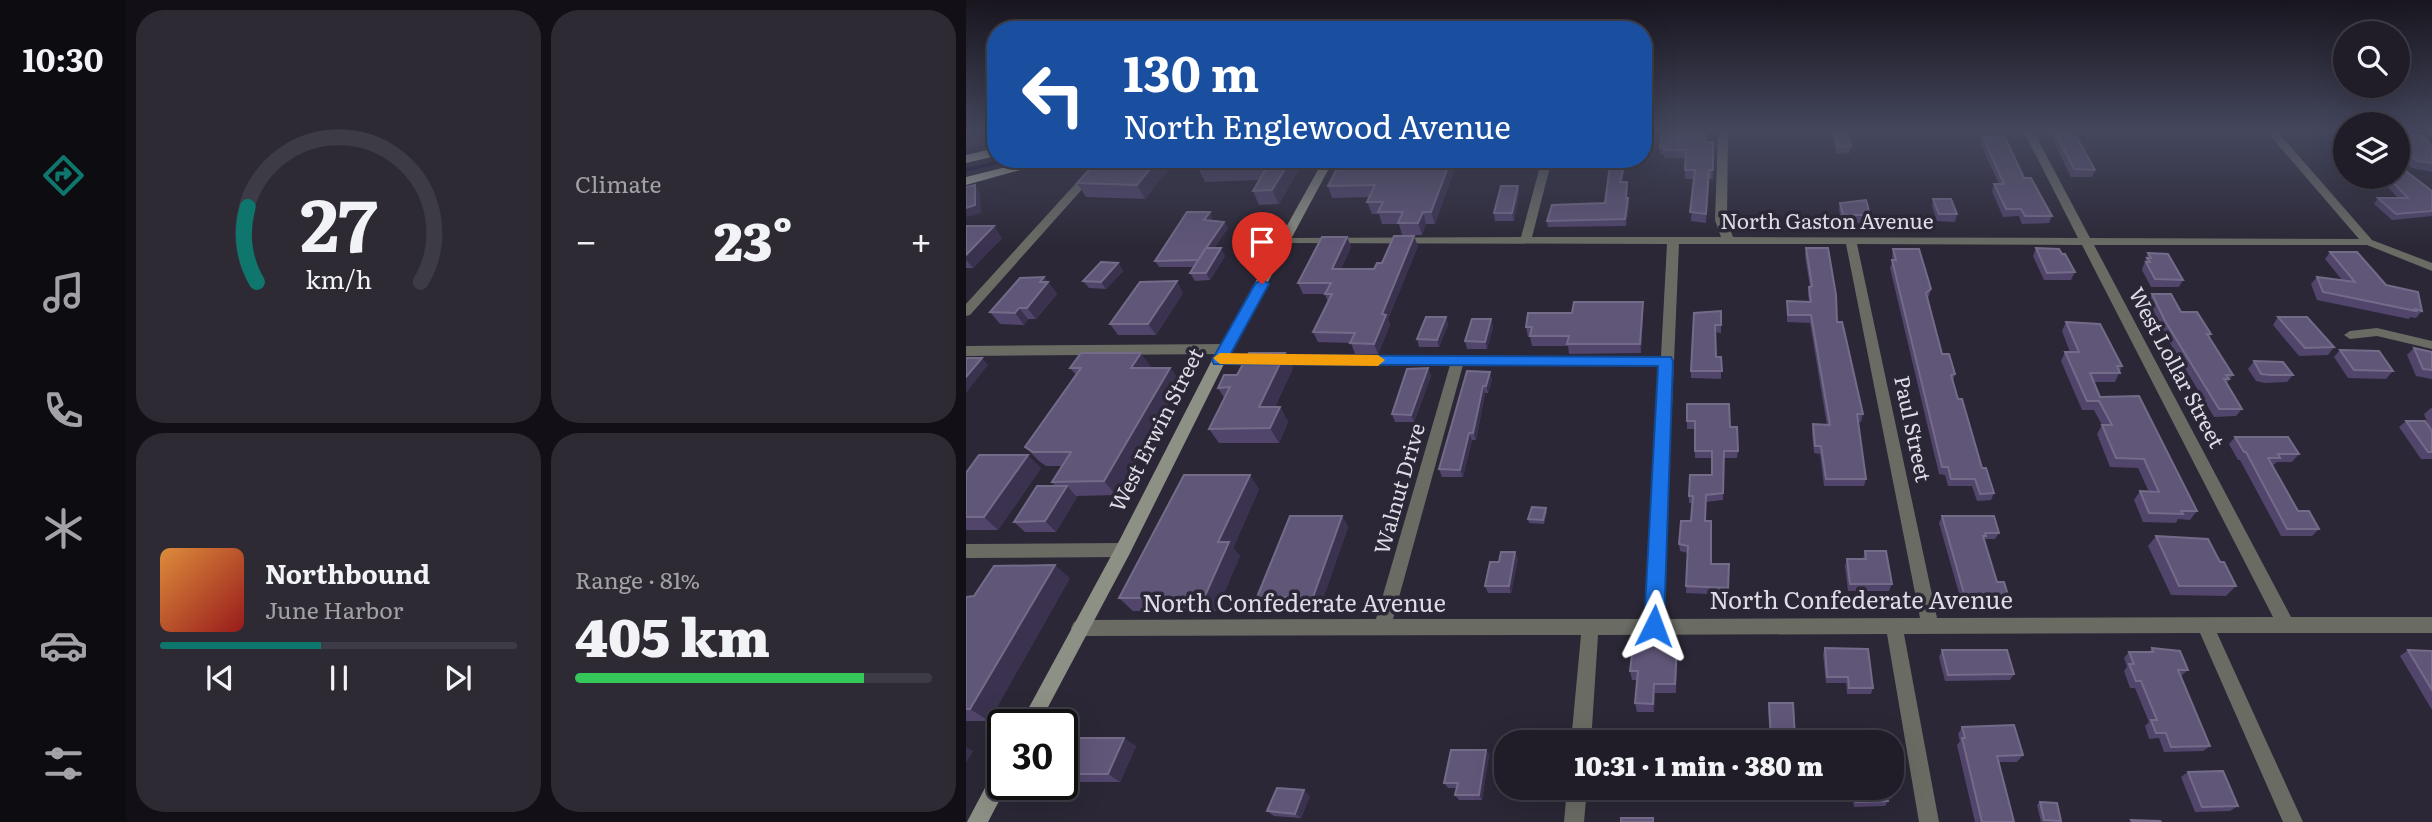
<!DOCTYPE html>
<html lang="en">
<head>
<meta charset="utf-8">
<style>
  :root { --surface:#201d28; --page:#2d2a34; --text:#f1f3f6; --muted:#a2a2a8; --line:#3d3b45; --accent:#0f766e }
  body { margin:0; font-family:Literata,serif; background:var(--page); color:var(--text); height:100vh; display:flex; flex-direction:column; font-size:26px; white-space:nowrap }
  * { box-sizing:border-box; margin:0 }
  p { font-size:23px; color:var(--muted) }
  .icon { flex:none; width:38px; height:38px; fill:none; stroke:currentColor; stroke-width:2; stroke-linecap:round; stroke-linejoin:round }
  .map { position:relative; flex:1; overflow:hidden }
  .panel { display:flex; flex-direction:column; gap:10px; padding:10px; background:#121016; width:840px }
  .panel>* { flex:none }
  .guide { position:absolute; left:21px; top:21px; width:665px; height:147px; border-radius:28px; box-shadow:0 7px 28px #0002,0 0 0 2px var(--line); background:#1a4fa0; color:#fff; overflow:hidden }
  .controls { position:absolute; left:1367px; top:21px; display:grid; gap:14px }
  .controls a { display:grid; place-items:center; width:77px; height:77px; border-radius:50%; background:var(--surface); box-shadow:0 7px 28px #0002,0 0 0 2px var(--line); font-size:35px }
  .speed { position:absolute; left:21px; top:709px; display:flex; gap:14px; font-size:35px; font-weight:700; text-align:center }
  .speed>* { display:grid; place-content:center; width:91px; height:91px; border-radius:50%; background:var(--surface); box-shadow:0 7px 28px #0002,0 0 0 2px var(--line); line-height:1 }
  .speed .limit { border:4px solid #111; border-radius:10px; background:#fff; color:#111 }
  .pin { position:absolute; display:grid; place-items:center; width:60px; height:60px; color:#fff; margin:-72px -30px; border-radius:50% 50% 50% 0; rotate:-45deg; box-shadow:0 0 7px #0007 }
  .pin .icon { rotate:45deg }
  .me { position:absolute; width:77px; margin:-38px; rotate:3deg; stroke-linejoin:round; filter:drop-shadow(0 0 5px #0008) }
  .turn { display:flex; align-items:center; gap:24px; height:147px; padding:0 21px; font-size:32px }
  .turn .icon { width:91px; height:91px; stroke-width:2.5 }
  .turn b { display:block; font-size:49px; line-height:60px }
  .big { font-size:52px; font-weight:800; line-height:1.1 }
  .panel .card { flex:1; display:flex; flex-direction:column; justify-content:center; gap:10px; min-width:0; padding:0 24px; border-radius:28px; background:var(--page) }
  .panel .dial { align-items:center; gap:0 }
  .dial svg { height:182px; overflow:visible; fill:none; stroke:var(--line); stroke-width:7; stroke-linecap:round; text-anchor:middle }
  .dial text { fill:var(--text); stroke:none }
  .song { display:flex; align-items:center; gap:21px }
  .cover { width:84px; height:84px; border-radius:10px; background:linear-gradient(135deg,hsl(30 70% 55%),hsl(0 70% 35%)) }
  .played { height:7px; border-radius:4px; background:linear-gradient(90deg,var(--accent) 45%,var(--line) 45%) }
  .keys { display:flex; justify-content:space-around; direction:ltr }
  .heat { display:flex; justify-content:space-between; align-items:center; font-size:38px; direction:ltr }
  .charge { height:10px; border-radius:5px; background:linear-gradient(90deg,#34c759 81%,var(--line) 0) }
  .panel .tiles { flex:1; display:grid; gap:10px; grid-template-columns:repeat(2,1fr) }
  .trip { position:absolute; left:528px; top:730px; width:410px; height:70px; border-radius:28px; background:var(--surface); box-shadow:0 7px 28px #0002,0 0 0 2px var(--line); font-weight:800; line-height:70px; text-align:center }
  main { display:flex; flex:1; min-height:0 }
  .menu { display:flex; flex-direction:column; width:126px; justify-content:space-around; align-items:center; background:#0d0c10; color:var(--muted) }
  .menu .icon { width:49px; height:49px }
  .menu .current { color:var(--accent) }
  .menu b { font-size:32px; color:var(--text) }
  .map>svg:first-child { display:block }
</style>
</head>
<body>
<main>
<nav class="menu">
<b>10:30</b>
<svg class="icon current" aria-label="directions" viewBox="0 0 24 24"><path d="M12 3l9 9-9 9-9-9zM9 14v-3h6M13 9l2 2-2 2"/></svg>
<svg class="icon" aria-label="music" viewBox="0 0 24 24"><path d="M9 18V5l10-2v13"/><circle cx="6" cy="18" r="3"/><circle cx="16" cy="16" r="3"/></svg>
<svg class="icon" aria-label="phone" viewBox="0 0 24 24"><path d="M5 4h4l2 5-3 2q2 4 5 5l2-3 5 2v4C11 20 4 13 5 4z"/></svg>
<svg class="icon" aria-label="climate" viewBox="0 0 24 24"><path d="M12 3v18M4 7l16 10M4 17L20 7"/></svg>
<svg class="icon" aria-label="car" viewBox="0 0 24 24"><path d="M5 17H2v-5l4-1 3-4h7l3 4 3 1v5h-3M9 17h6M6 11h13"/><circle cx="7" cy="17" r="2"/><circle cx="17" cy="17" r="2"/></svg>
<svg class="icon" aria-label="filters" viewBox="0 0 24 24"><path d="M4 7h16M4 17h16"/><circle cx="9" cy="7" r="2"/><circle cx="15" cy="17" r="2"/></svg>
</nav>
<section class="panel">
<div class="tiles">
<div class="card dial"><svg viewBox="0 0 100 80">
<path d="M14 69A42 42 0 1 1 86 69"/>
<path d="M14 69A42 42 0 0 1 10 36" stroke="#0f766e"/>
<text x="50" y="56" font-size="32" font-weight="700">27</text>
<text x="50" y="72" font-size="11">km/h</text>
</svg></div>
<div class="card"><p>Climate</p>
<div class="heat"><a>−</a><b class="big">23°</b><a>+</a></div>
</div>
<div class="card">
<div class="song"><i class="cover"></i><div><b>Northbound</b><p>June Harbor</p></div></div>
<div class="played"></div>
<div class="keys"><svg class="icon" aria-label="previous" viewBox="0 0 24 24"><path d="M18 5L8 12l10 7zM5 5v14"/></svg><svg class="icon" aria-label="pause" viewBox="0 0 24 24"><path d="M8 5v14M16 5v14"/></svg><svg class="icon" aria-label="next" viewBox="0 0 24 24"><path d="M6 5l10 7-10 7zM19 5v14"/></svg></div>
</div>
<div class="card"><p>Range · 81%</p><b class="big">405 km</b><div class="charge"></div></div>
</div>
</section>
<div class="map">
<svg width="1466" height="822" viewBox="0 0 1466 822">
  <rect width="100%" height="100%" fill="#2b2736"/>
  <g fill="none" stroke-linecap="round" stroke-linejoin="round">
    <path stroke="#190c30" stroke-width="3.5" d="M0 170 45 159"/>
    <g fill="#6a6c64" fill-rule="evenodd">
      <path d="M752 132H762L761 220 767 237 1112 238 1058 132H1068L1124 238 1393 239 1301 132H1312L1406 240 1466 263V271L1401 245H1128L1325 617H1466V633H1251L1337 822H1317L1234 633 938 634 973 822H953L921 634 632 635 625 742H605L615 635 114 636 108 634 105 628 108 622 114 620 410 619 484 365H253L248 363 246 360 248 357 695 356 701 244 320 243 314 240 316 238 555 237 576 159H586L566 237H755L749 220ZM713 244H880L954 618 697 619ZM891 244 1116 245 1307 617 971 618ZM497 365 694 366 680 619H427Z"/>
      <path d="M132 159H143L4 315 0 316V304Z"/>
      <path d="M1411 328 1466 341V349L1411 336 1384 339 1378 335 1384 331Z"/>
      <path d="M260 344 267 349 260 354 0 356V346Z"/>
      <path d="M157 543 163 545 165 550 163 555 157 557 0 558V544Z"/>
      <path d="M601 788H621L618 822H598Z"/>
    </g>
    <g fill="#8d9185" fill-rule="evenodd">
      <path d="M358 159H368L260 360 163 555 73 724H54L151 545 246 360Z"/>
      <path d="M37 764V784H42L22 822H1L30 767Z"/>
    </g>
    <g fill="#a9ae9e" fill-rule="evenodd">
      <path d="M30 148V156L0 163V155Z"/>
      <path d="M72 159H94L0 185V177Z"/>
    </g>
  </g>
  <g fill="#51456b">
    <path d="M1083 132H1104L1129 170 1126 177H1105Z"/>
    <path d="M868 134 885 146 884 153 871 154 867 141Z"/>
    <path d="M1432 136 1466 149V172L1446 168 1432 156Z"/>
    <path d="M1017 137 1058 178 1086 216 1083 223 1056 224 1053 216 1037 217 1026 191 1028 184H1033L1015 145Z"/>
    <path d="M740 142H747V179H743L740 223 725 221 728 179H719V158H698V155H694V147Z"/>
    <path d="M133 159H339L313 204 293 205 287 191 293 180 239 182 232 168V167H204L179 199 120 197 111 183Z"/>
    <path d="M492 159 469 224H460L456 235H436L433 224H416L413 214H406L401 202 404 197 366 198 362 186Z"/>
    <path d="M658 172 656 182H661V198L663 205 660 226 582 227 581 221 639 203Z"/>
    <path d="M1412 177H1432L1466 191V216L1426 220 1408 204 1412 198H1432Z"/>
    <path d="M552 186 553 194 548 221H529L528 213Z"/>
    <path d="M967 199 991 214 989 222 971 221 966 206Z"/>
    <path d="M874 203 904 215 903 223H876L873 210Z"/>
    <path d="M247 219 246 220 258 222 262 228 248 248 259 256 244 280 229 281 224 273 228 267H193L189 261Z"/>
    <path d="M0 226 36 238 7 268H0Z"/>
    <path d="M381 237 385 247 375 269H408L416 263 452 246 422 319 424 325 412 354H389L385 343 352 342 347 332 362 302 359 294H337L332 283Z"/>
    <path d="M840 248 871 322 897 414 895 422H892L900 479 898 486H858L854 454 848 453 846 432 847 424 861 425 844 323 821 322V301H843L842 294 843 287H844L839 256Z"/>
    <path d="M1070 248 1096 254 1109 272 1105 280H1078L1067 256Z"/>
    <path d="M927 249 965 289 963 296 961 298 976 354 989 374 987 381 992 399 1016 468 1028 493 1025 500 1011 501 1006 486H982L979 475 973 474 924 268 927 260 926 257Z"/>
    <path d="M1364 252 1420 285 1456 311 1450 318 1444 317 1443 319 1351 300 1345 284 1351 277 1376 280 1359 259Z"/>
    <path d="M1182 253 1217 280 1213 287H1185L1176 270 1179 261Z"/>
    <path d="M152 263 157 271 140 289 123 288 117 281Z"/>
    <path d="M78 277 91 294 70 319H62L58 325 34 324 24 312Z"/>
    <path d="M217 293 190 335H152L144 324Z"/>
    <path d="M1186 294 1215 312 1245 334 1243 338 1267 375 1260 384 1276 409 1270 416 1248 417 1195 328 1183 301Z"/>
    <path d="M677 302V312L675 353 603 354 602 346H566L564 337H562L560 327 606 313Z"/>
    <path d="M755 311V333L749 332 750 357H755V379L725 378V371Z"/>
    <path d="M480 317 482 325 473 347H453L451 339Z"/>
    <path d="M1312 317 1368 347 1362 355 1333 356 1307 325Z"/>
    <path d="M525 319 527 327 521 349H501L499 341Z"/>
    <path d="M1100 322 1156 366 1149 382H1128L1134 397 1231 511 1224 520 1212 519 1210 523 1177 522 1168 500 1174 491 1183 492 1172 468 1144 467 1131 434 1136 425 1128 410H1116L1095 361 1099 352H1104L1096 331Z"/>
    <path d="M1448 348 1466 352V379L1450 376 1441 355Z"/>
    <path d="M1374 350 1427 371 1420 379 1382 378 1368 357Z"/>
    <path d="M319 353 327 368 309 407H314L322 422 313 443H253L243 429 259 399 252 388 271 375Z"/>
    <path d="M1288 361 1327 375 1321 382 1299 383 1290 381 1282 369Z"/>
    <path d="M185 367 184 368H204L214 382 150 495 110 496 111 497 90 532H59L48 522 89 486 86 482 96 466H80L73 461 59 447 110 375 104 368Z"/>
    <path d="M462 368 465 376 448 422H429L426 414Z"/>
    <path d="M501 371 526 379 522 393H519L510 440H506L497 477H476L473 469Z"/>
    <path d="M721 404 764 427 772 451 771 458H758L757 500 740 502V521L745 564H763L762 595 720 593 722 553 714 551 713 544 725 521 726 503H723V496L746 475V458H729V429H721Z"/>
    <path d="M1465 408H1466V459H1455L1433 427 1440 421 1463 427 1458 414Z"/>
    <path d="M1269 437 1333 454 1326 462H1311L1306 466 1332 511 1353 529 1346 536H1315L1274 460H1272L1263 444Z"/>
    <path d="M75 468 32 530H0V473Z"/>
    <path d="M293 489 267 548 274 556 250 611H167L153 598Z"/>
    <path d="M581 511 578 524 563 523 562 519Z"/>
    <path d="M376 516 382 527 354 607H299L291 597Z"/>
    <path d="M976 516 1033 533 1029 539H1018L1031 582 1042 595 1039 601 996 604 973 523Z"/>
    <path d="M1190 536 1254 562 1270 586 1260 596 1205 595 1182 546Z"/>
    <path d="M899 551 926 584 923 591H882L879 566 881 559H897Z"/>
    <path d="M549 552 552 559 545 593H522L519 586 533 562Z"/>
    <path d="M104 578 23 721H0V597L8 596Z"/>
    <path d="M859 648 907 688 905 694H881L880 683H860L857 654Z"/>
    <path d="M1186 648 1222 670 1215 676 1244 746 1237 751 1198 752 1193 738 1183 739 1179 726 1183 722 1169 688H1164L1158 671 1161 667 1158 658 1163 652H1183Z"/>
    <path d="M976 650 1048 674 1044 680 979 681 973 657Z"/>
    <path d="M1442 650 1466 651V710L1434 656Z"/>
    <path d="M711 655 710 693H689L688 712H671L669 703 671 680H666L664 671Z"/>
    <path d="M803 703 829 737 828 742H804L802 709Z"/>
    <path d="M996 727 1057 755 1051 762H1032L1048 822H1009L991 745 994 741 992 734Z"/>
    <path d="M96 738 170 746 154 782H96Z"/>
    <path d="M520 750 523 755 516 800H493L489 795 491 788H482L478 783Z"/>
    <path d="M1222 772 1272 806 1264 811 1229 812 1215 777Z"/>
    <path d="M885 788H926L928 794 925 799H921L922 801 919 806 888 807Z"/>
    <path d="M344 796 335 818 308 816 301 811Z"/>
    <path d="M1074 802 1095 821 1093 822H1075L1071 805Z"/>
  </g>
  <g fill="#3b3250">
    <path d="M30 132V142L0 149V133Z"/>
    <path d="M192 159H200L204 167 179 199 171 185Z"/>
    <path d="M325 159H339L313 204 306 190Z"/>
    <path d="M485 159H492L469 224 465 212Z"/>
    <path d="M9 185 14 193 15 213 0 217V208Z"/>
    <path d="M552 186 553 194 548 221 546 213Z"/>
    <path d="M662 198 663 205 660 226 659 219Z"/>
    <path d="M244 212 247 219 242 226 238 220Z"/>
    <path d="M457 212 460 224 456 235 452 223Z"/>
    <path d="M258 222 262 228 236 267 232 260Z"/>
    <path d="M28 226 36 238 7 268 0 260V255Z"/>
    <path d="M448 236 452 246 422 319 424 325 412 354 408 344 416 314Z"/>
    <path d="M381 237 385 247 370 279 366 269Z"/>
    <path d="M255 248 259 256 244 280 240 273Z"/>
    <path d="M152 263 157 271 140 289 135 282Z"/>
    <path d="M78 277 91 294 70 319 61 308 74 282Z"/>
    <path d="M211 281 217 293 190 335 182 324Z"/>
    <path d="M677 302V312L675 353 674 344Z"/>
    <path d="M53 308 62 319 58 325 49 313Z"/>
    <path d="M480 317 482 325 473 347 471 340Z"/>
    <path d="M525 319 527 327 521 349 519 342Z"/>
    <path d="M175 353 185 367 175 382 165 368Z"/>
    <path d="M319 353 327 368 302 422 293 407Z"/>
    <path d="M16 358 22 365 0 393V377Z"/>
    <path d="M204 368 214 382 150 495 138 481Z"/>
    <path d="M462 368 465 376 448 422 445 415Z"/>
    <path d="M524 372 526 379 522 393 520 386Z"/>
    <path d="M517 386 519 393 510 440 507 433Z"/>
    <path d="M314 407 322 422 313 443 304 428Z"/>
    <path d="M503 433 506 440 497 477 494 470Z"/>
    <path d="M62 455 75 468 32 530 18 517Z"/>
    <path d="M284 475 293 489 267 548 274 556 250 611 238 598 252 542Z"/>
    <path d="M101 486 111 497 90 532 79 521Z"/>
    <path d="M376 516 382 527 354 607 347 597Z"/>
    <path d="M549 552 552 559 545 593 543 586Z"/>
    <path d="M89 565 104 578 23 721 4 709Z"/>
    <path d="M688 684 689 693 688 712 687 704Z"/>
    <path d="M158 738 170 746 154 782 142 774Z"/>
    <path d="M0 747 7 751 0 763Z"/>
    <path d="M520 750 523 755 516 800 513 795Z"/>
    <path d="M338 790 344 796 335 818 329 814Z"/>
  </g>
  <g fill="#605678" stroke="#746b89" stroke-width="2">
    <path d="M696 132H740V142H747V170H743L740 214 724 212 729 170H719L720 150H698V147H694Z"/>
    <path d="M1089 132H1104L1106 136H1110L1129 170 1108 169Z"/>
    <path d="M868 134H881L885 146 872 147Z"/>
    <path d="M1455 135 1462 140 1466 149V163L1451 161 1432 144V136Z"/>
    <path d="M1017 137H1039L1058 178H1065L1086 216H1059L1055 209H1040L1028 184H1038Z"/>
    <path d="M133 159H192L171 185 111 183Z"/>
    <path d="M238 159H325L306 190 287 191 302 165 232 168Z"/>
    <path d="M376 159H485L465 212H457L452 223H432L437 212H412L417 202H401L409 185 362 186Z"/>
    <path d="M644 165 658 166 654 182H661L660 198H662L659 219 581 221 586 205 639 203Z"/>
    <path d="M1432 165 1466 191V211L1430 214 1412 198H1442L1422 177H1432Z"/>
    <path d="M9 185V205L0 208V187Z"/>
    <path d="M535 186H552L546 213H528Z"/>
    <path d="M967 199H985L991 214H973Z"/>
    <path d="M900 200 904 215H877L874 203Z"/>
    <path d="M221 212H244L238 220 258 222 232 260 189 261Z"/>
    <path d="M0 226H28L0 255Z"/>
    <path d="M428 236H448L416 314 420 315 408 344 384 343 389 333 347 332 366 294H359L365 283H332L356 237H381L366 269H408L411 263H416Z"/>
    <path d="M240 248H255L240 273H224Z"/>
    <path d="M840 248H862L870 295 871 322H876L878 330 897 414H891L900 479H860L855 446H849L847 424 864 425 845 315H822L821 301 845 302 843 287 846 286Z"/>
    <path d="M1070 248 1093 249 1096 254H1099L1109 272 1081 273Z"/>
    <path d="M927 249H953L965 289 960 293 976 354H983L989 374 985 375 992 399H996L1016 468H1020L1028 493 1014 494 1009 479H985L982 467H976L926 260H930Z"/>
    <path d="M1364 252H1391L1420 285 1452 292 1456 311 1449 309 1450 311 1357 292 1351 277 1389 282Z"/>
    <path d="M1182 253 1202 254 1217 280 1189 279 1180 262H1184L1181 258H1185Z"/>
    <path d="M135 262 152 263 135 282 117 281Z"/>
    <path d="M78 277 74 282H82L61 308H53L49 313 24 312 54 278Z"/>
    <path d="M211 281 182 324H144L174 282Z"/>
    <path d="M1186 294H1205L1215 312H1231L1245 334H1241L1267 375H1260L1263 379H1258L1276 409H1253L1199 321Z"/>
    <path d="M608 302H677L674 344H601L603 336H564L566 327H560L562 313H606Z"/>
    <path d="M755 311V325H749L750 357H755L756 371H725L728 313Z"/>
    <path d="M460 317H480L471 340 451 339Z"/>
    <path d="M1312 317H1341L1368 347 1339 348Z"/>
    <path d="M506 319H525L519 342 499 341Z"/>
    <path d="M1100 322 1134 324 1156 366H1151L1154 373H1124L1134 397 1173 396 1231 511H1215L1217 514 1183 513 1174 491 1193 492 1178 459 1150 458 1136 425H1146L1133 401H1121L1099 352H1113Z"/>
    <path d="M1448 348 1466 352V370L1457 369Z"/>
    <path d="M1374 350 1413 351 1427 371 1388 370Z"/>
    <path d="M115 353H175L165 368H204L138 481 86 482 105 452H67L59 447 115 368H104Z"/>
    <path d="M283 353H319L293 407H314L304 428 243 429 264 387 252 388 258 375H271Z"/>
    <path d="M0 358H16L0 377Z"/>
    <path d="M1288 361 1317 362 1327 375H1305L1295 374Z"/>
    <path d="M462 368 445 415 426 414 441 369Z"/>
    <path d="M501 371 524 372 520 386H517L507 433H503L494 470 473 469Z"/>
    <path d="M721 404H763L764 427H771L772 451H758L757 493 740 495 739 521H745V564H763L762 588 720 586 722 546 713 544 715 521H725L727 496H723L724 475H746V451H729V421H721Z"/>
    <path d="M1440 421H1459L1466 431V452H1462Z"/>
    <path d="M1269 437H1322L1333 454H1312L1314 458H1302L1332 511H1343L1353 529H1321L1280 452H1278Z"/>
    <path d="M13 455H62L18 517H0V473Z"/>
    <path d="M218 475H284L252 542H263L238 598H153Z"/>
    <path d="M71 486H101L79 521 48 522Z"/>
    <path d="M566 507 580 508 577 520 562 519Z"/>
    <path d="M324 516H376L347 597H291Z"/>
    <path d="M976 516H1028L1033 533H1019L1020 536H1017L1031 582H1038L1042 595 999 597Z"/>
    <path d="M1190 536 1242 539 1254 562H1258L1270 586H1213Z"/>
    <path d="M899 551H920L926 584H884L881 559H900Z"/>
    <path d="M535 552H549L543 586H519L524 562H533Z"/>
    <path d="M89 565 4 709H0V597L8 596 28 566Z"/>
    <path d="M711 645 709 684H688L687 704 669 703 672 671H664L667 646Z"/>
    <path d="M859 648 902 649 907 688H883L882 677H861Z"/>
    <path d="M1186 648 1214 651 1222 670H1212L1244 746 1205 747 1200 733H1190L1185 720H1191L1175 681H1170L1163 664H1168L1163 652H1187Z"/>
    <path d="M976 650H1041L1048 674 982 675Z"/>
    <path d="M1442 650 1466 651V690Z"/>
    <path d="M803 703H827L829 737H822L823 742H810V737H805Z"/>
    <path d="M1048 725 1057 755 1031 756 1048 822H1016L996 738H999L996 727Z"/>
    <path d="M96 738H158L142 774H96Z"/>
    <path d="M485 750H520L513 795H489L492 783H478Z"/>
    <path d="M1257 771 1272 806 1236 807 1222 772Z"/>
    <path d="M926 781 928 794H920L922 801 890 802 888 788H926Z"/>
    <path d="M311 788 338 790 329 814 301 811Z"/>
    <path d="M1074 802 1091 803 1095 821 1078 820Z"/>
    <rect x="655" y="818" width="32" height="4"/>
    <path d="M1165 820 1194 821 1195 822H1166Z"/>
  </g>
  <linearGradient id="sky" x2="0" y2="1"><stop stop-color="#18151e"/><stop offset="0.53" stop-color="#44475d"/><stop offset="1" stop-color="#44475d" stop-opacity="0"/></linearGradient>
  <rect width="1466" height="247" fill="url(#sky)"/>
  <path fill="#1a73e8" stroke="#114b97" stroke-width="2" d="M296 279 303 284 264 355 705 357 707 361 698 626 695 633 688 635 681 633 678 626 692 366 248 364 246 360 289 284Z"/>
  <path fill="#f59e0b" d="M254 353 412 355 419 360 412 366 254 364 247 358Z"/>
  <g text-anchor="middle" stroke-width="7" stroke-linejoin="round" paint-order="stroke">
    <g font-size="21" fill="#dedce5" stroke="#2b2736">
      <text x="861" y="229">North Gaston Avenue</text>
      <text transform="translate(1210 368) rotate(62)" y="7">West Lollar Street</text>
      <text transform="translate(946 429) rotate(78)" y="7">Paul Street</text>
      <text transform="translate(191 430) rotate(-63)" y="7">West Erwin Street</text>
      <text transform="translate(434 489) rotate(-74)" y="7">Walnut Drive</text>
    </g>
    <g font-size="24" fill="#dedce5" stroke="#2b2736">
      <text x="895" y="609">North Confederate Avenue</text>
      <text x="328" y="612">North Confederate Avenue</text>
    </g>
  </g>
</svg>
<div class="controls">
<a><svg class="icon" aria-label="search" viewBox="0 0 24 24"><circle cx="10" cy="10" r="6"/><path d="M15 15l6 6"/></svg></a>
<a><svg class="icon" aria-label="layers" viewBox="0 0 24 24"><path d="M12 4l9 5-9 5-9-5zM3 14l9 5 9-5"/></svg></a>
</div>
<div class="speed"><div class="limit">30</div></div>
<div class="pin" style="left:296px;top:284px;background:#d93025"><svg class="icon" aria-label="arrive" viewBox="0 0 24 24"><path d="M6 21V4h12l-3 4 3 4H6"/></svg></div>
<svg class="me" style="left:688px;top:626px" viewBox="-20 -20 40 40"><path d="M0-17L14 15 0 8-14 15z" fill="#1a73e8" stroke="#fff" stroke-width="4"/></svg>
<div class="trip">10:31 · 1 min · 380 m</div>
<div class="guide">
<div class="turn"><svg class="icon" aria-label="left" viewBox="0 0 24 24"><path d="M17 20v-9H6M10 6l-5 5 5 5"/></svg><div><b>130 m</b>North Englewood Avenue</div></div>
</div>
</div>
</main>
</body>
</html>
